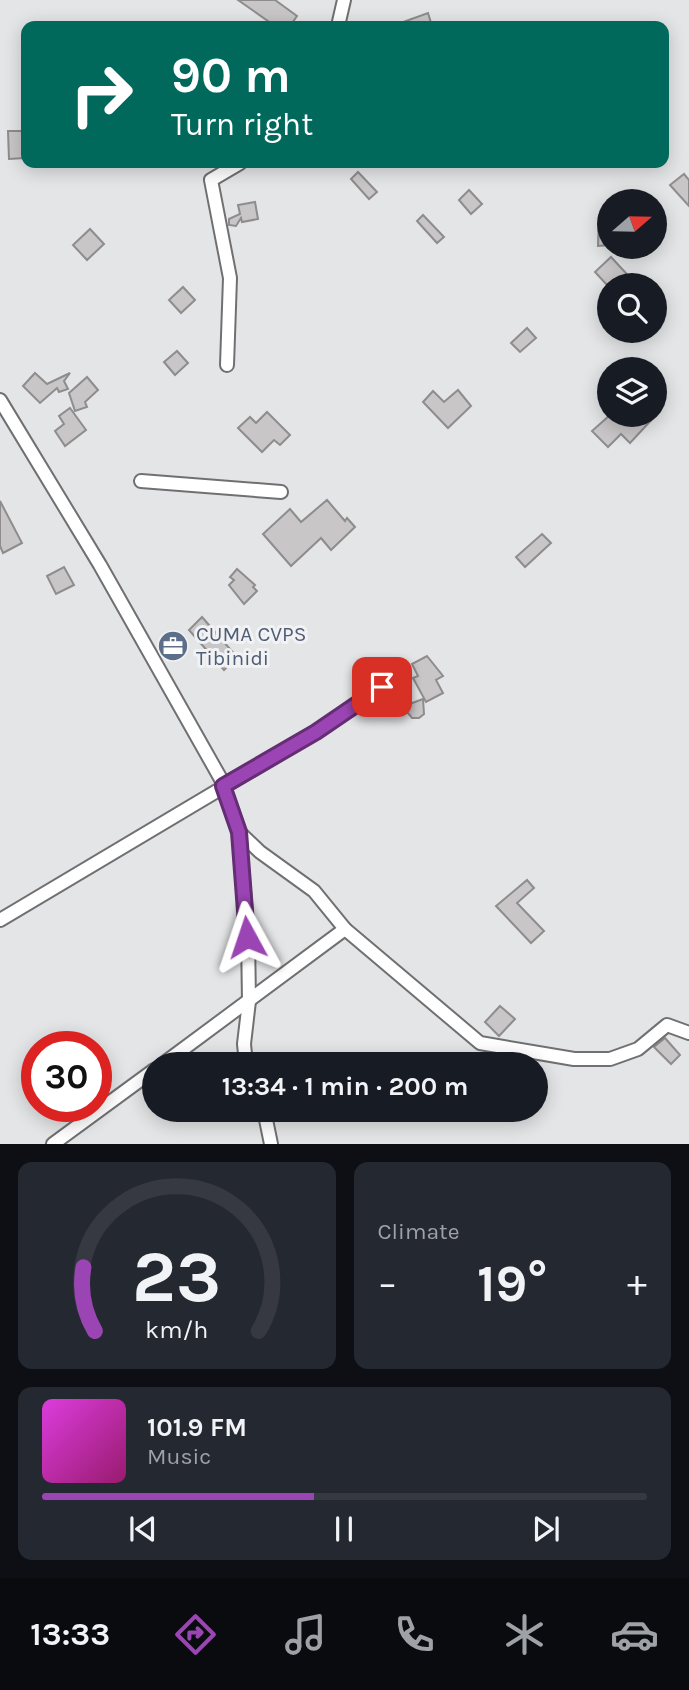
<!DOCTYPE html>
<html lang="en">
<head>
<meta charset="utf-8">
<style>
  :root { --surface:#171b24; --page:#242831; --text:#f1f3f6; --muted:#9ea1a6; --line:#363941; --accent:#9a45b3 }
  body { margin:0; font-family:Karla,sans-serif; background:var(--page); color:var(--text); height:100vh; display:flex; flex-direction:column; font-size:26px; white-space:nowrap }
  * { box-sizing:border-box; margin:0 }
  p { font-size:23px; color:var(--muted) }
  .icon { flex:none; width:38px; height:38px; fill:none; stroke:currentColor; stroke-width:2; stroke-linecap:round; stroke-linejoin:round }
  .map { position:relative; height:1144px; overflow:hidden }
  .panel { display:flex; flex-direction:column; gap:18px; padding:18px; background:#0d0f14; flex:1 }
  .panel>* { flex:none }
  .top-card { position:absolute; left:21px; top:21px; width:648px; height:147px; border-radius:14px; box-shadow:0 4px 18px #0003; background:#00695c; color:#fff; overflow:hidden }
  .needle { width:46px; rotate:70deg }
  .tools { position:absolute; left:597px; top:189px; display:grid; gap:14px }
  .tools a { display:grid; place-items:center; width:70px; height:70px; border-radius:50%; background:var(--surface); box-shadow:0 4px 18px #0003; font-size:35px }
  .speed { position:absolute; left:21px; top:1031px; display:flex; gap:14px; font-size:35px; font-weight:700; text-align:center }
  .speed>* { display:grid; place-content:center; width:91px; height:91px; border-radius:50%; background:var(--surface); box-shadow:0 4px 18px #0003; line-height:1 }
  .speed .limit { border:10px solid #d22; background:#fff; color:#111 }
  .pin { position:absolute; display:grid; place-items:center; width:60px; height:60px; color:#fff; margin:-30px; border-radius:14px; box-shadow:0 4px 10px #0006 }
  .me { position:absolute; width:77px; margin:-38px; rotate:355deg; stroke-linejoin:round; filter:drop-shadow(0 0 5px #0008) }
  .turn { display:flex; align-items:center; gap:24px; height:147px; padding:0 35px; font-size:32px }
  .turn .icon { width:91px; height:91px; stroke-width:2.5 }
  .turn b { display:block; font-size:49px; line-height:60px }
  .big { font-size:52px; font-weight:700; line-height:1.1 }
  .panel .card { flex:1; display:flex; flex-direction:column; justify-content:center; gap:10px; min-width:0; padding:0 24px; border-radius:14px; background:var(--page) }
  .panel .dial { align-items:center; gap:0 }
  .dial svg { height:182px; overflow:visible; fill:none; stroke:var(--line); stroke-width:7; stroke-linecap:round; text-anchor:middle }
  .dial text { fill:var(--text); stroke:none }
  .song { display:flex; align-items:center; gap:21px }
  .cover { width:84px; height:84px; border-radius:10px; background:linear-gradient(135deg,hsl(300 70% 55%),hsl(320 70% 35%)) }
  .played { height:7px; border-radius:4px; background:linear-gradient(90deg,var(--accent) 45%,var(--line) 45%) }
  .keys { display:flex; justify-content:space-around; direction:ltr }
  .heat { display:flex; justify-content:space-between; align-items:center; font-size:38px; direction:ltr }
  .panel .tiles { flex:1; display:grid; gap:18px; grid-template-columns:1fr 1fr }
  .card:last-child { grid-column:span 2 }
  .trip { position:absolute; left:142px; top:1052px; width:406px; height:70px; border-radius:35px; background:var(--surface); box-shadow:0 4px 18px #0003; font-weight:700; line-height:70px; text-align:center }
  .dock { display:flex; height:112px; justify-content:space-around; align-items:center; background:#090b0e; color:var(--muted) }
  .dock .icon { width:49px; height:49px }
  .dock .selected { color:var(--accent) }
  .dock b { font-size:32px; color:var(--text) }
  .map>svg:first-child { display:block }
</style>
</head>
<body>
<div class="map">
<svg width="689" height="1144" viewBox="0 0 689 1144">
  <rect width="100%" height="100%" fill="#e4e5e6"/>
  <g fill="#c8c6c7" stroke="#8e8c8d" stroke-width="2">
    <path d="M238 0H275L297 16 290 26H275Z"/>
    <path d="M428 13 432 26H395V25Z"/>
    <path d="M8 131H24L25 158 9 159Z"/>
    <path d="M358 172 377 192 369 199 351 179Z"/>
    <path d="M684 174 689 180V206L670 185Z"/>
    <path d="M469 190 482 204 471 214 459 200Z"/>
    <path d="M255 202 258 219 242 222 241 218 236 226 229 225V219L240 214 238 205Z"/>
    <path d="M423 215 444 237 437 243 417 221Z"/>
    <path d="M599 215H609V245L598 246Z"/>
    <path d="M90 229 104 244 87 260 73 245Z"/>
    <path d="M611 257 637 285H607L595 272Z"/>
    <path d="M183 287 195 300 181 313 169 300Z"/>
    <path d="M527 328 536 338 520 352 511 343Z"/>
    <path d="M177 351 188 363 175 375 164 362Z"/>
    <path d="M35 373 47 384 70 373 64 381 68 389 59 392 57 388 40 403 23 386Z"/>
    <path d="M87 377 98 390 85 402 87 407 75 411 69 393Z"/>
    <path d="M458 390 471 406 448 428 423 402 433 391 444 402Z"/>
    <path d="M70 408 86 430 65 446 55 431 64 424 59 416Z"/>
    <path d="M267 412 290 435 280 445 274 440 262 452 238 428 250 417 256 423Z"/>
    <path d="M610 415H628L631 419 635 415H656L630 443 621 434 608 447 592 431Z"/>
    <path d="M327 500 345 521 347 518 355 527 331 550 321 538 291 566 263 534 290 509 301 522Z"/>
    <path d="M0 501 22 543 3 553 0 546Z"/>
    <path d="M542 534 551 543 525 567 516 557Z"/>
    <path d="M64 567 74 585 56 594 47 576Z"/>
    <path d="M237 569 255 585 253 587 257 591 244 604 229 585 234 580 230 577Z"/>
    <path d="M202 617 237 657 224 670 189 630Z"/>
    <path d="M427 656 443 676 436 680 443 693 426 702 413 678 418 676 412 664Z"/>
    <path d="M423 699 424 714 419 718H412L407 712V705Z"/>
    <path d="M527 880 534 888 517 903 544 931 531 943 496 906Z"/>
    <path d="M500 1006 515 1019 499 1036 485 1022Z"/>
    <path d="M665 1038 680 1055 671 1064 654 1047Z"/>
  </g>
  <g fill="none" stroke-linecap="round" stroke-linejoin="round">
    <g stroke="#707072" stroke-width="16">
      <g id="street">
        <path d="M338 26 344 0"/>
        <path d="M227 365 230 278 211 180 240 163"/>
        <path d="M0 400 100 565 222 781 239 832 248 937 249 1001 244 1044 246 1064"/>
        <path d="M141 481 281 492"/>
        <path d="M239 832 260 852 314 891 345 929 480 1043 574 1059H610L638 1049 667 1025 689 1033"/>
        <path d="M0 920 316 732 382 687"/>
        <path d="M163 1064 345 929"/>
        <path d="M264 1110 271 1144"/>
        <path d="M53 1144 154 1070"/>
      </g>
    </g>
    <use href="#street" stroke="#fff" stroke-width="12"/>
  </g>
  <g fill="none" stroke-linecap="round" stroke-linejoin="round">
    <g stroke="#642d74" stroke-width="18">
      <path id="route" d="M247 937 239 832 223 786 316 732 382 687"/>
    </g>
    <use href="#route" stroke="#9a45b3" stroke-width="12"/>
  </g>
  <defs>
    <g id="office-disc" transform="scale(1.575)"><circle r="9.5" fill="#5c6f8a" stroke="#f2f2f4"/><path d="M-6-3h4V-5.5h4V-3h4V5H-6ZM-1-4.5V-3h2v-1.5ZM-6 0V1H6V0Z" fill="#fff"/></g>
  </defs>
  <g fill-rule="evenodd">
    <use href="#office-disc" x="173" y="646"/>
  </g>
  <g text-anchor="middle" stroke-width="6" stroke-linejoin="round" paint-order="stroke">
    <g font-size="21" fill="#4e5e75" stroke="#f2f2f4" text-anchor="start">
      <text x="196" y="641">CUMA CVPS<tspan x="196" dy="24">Tibinidi</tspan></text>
    </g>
  </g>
</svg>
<div class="tools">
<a><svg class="needle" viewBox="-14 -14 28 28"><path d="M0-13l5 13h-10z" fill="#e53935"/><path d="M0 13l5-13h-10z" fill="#9ea1a6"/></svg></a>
<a><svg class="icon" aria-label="search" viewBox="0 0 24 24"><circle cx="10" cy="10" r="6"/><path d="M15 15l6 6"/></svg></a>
<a><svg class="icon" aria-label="layers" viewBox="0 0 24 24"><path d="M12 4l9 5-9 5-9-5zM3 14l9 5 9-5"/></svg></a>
</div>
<div class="speed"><div class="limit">30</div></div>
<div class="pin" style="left:382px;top:687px;background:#d93025"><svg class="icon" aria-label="arrive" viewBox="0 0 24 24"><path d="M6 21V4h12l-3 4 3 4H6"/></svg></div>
<svg class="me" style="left:247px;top:937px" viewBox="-20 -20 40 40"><path d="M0-17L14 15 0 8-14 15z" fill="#9a45b3" stroke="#fff" stroke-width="4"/></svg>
<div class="trip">13:34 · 1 min · 200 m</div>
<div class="top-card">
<div class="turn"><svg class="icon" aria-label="right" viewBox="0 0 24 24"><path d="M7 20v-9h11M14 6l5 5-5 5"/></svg><div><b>90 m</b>Turn right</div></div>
</div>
</div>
<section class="panel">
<div class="tiles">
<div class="card dial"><svg viewBox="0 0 100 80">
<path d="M14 69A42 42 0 1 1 86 69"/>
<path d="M14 69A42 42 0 0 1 9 41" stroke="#9a45b3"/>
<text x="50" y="56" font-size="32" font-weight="700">23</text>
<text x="50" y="72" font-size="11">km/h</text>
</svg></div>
<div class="card"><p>Climate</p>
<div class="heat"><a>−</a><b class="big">19°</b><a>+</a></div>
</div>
<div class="card">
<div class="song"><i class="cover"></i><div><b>101.9 FM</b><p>Music</p></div></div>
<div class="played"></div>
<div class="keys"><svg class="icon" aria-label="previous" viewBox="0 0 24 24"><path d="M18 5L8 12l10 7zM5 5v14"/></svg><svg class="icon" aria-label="pause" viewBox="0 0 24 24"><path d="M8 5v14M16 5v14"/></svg><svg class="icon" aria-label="next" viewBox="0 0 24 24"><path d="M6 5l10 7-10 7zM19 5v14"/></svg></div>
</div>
</div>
</section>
<nav class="dock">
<b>13:33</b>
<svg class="icon selected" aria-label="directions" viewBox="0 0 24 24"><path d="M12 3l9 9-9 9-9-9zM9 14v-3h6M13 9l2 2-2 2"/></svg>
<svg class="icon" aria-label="music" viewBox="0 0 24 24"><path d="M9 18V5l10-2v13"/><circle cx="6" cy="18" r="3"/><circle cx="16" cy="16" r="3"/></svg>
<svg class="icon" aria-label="phone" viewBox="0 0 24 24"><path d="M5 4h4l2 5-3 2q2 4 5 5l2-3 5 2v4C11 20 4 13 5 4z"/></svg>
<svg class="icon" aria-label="climate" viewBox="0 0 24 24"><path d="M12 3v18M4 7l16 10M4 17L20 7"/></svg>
<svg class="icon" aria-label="car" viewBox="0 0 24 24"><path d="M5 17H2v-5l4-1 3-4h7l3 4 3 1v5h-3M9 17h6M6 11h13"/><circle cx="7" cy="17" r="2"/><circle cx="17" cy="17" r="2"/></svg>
</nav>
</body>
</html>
